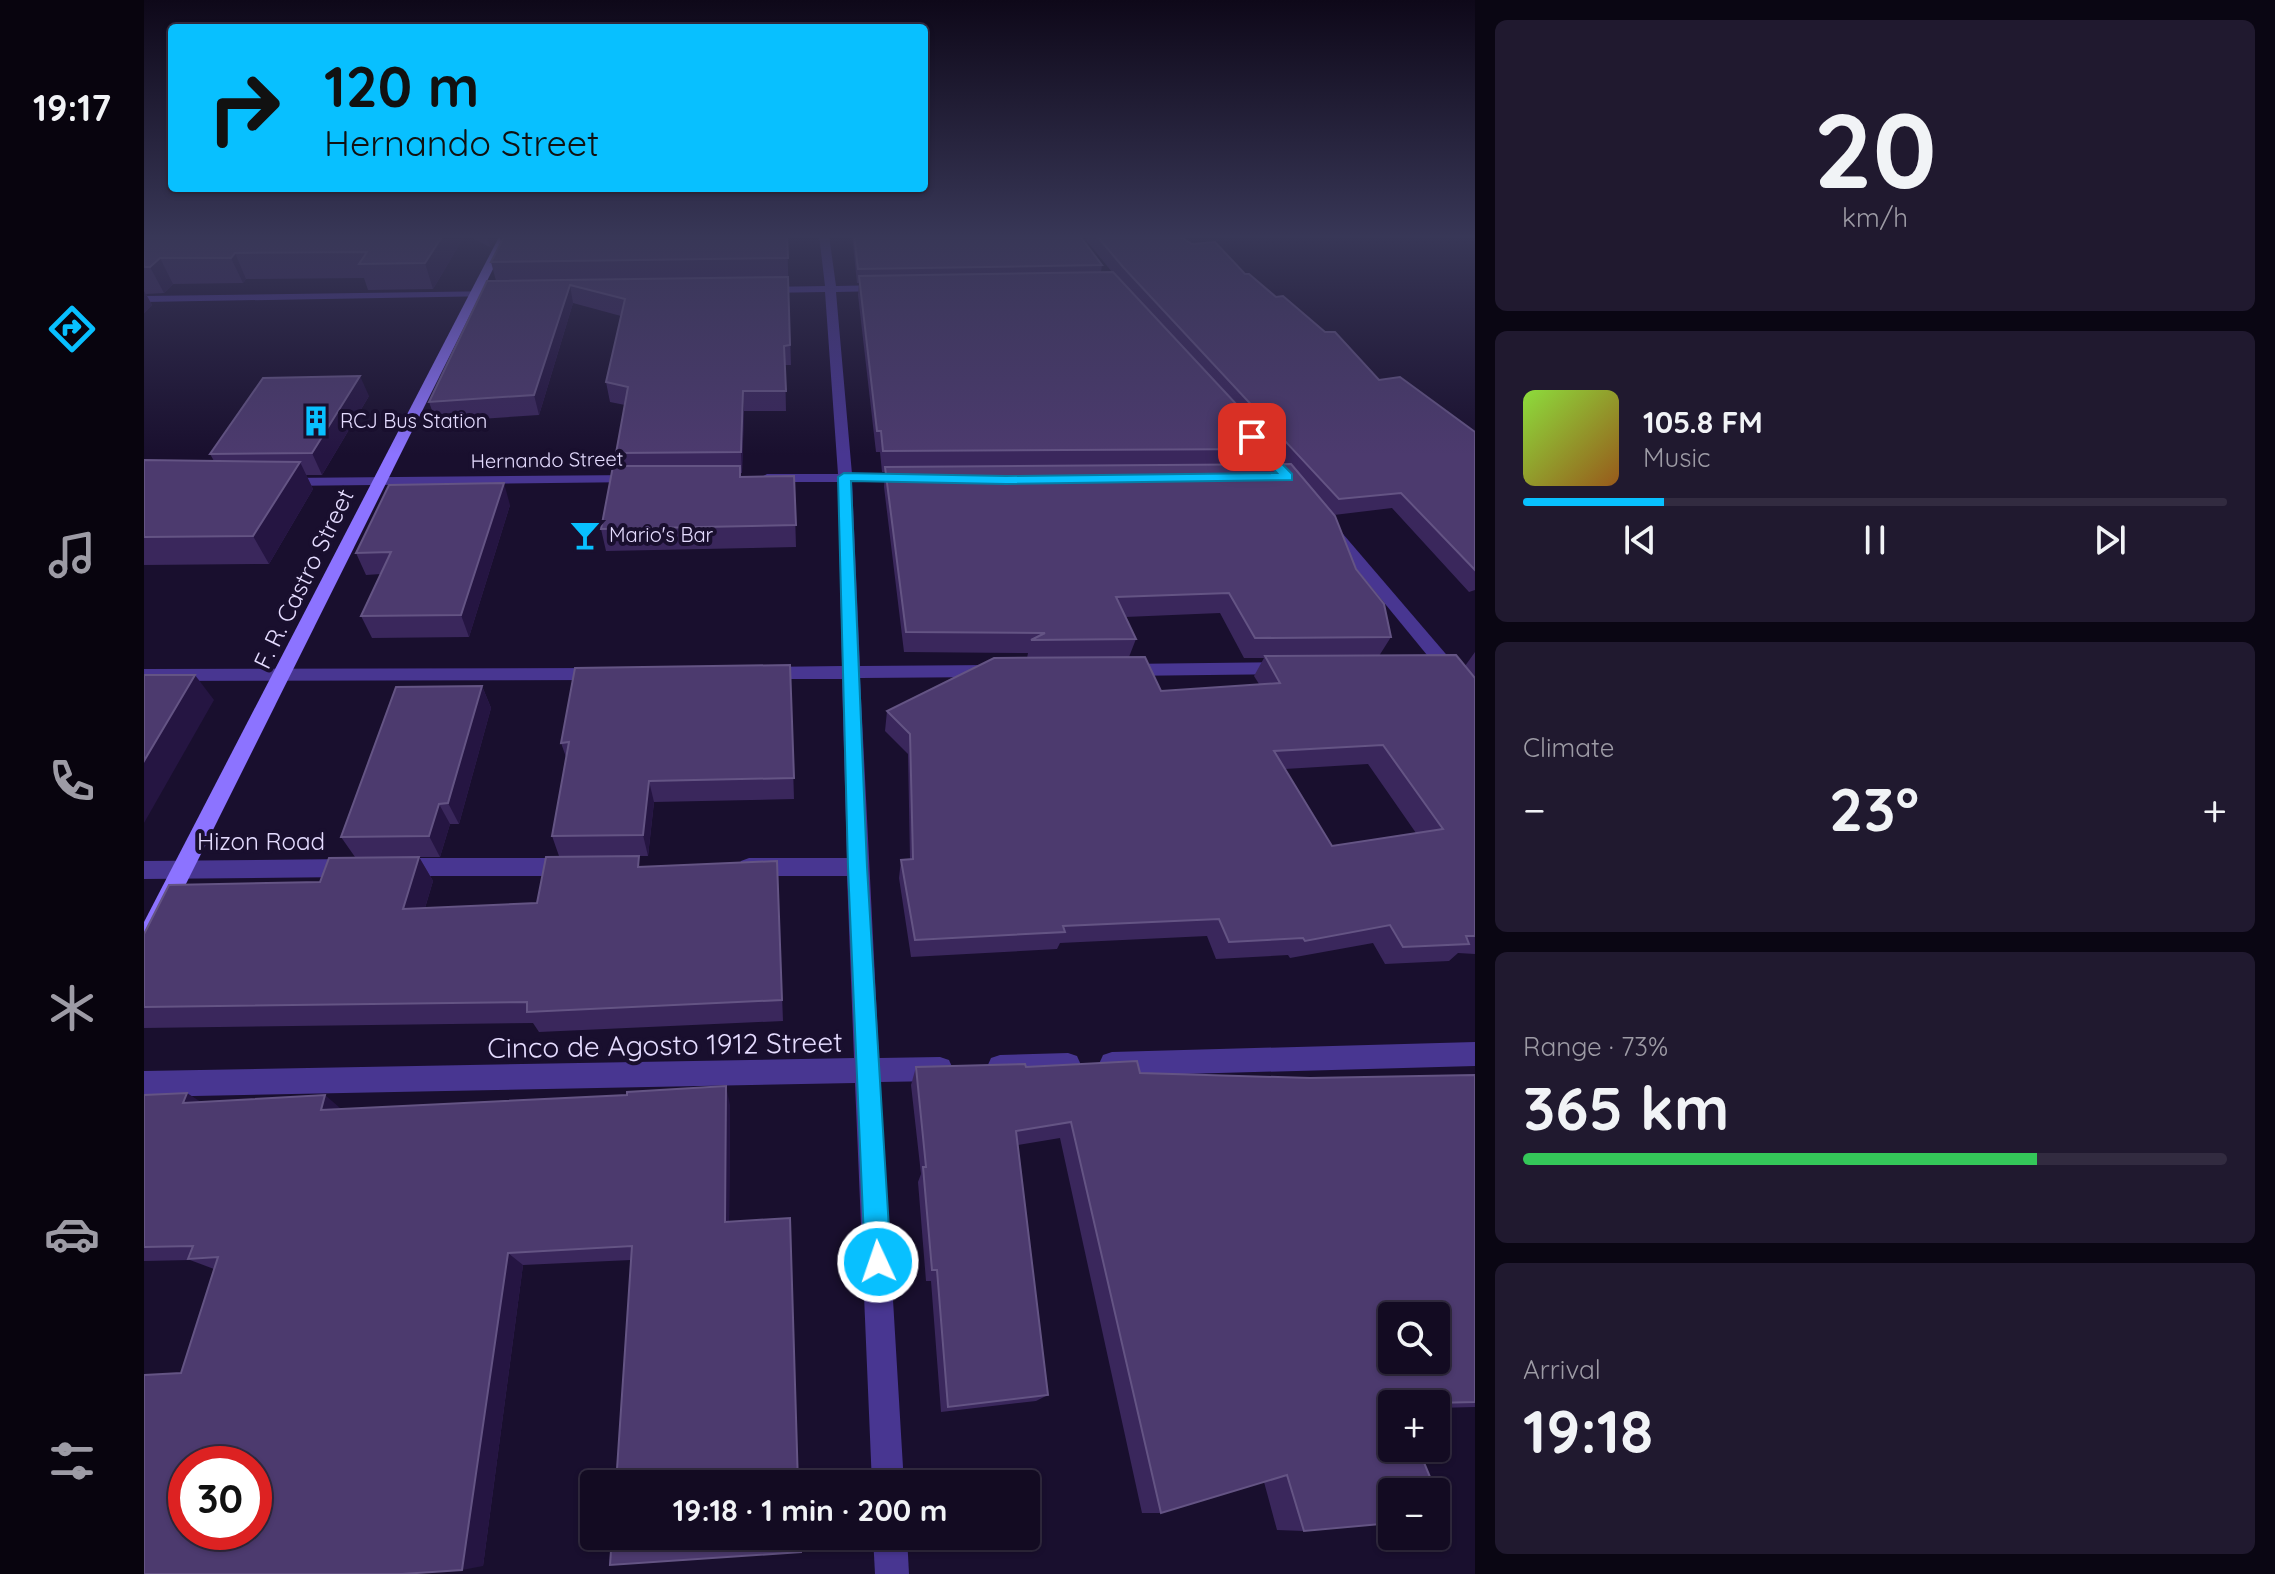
<!DOCTYPE html>
<html lang="en">
<head>
<meta charset="utf-8">
<style>
  :root { --surface:#130b22; --page:#20192f; --text:#f1f3f6; --muted:#9d9ba5; --line:#322b40; --accent:#08c0ff }
  body { margin:0; font-family:Quicksand,sans-serif; background:var(--page); color:var(--text); height:100vh; display:flex; flex-direction:column; font-size:30px; white-space:nowrap }
  * { box-sizing:border-box; margin:0 }
  p { font-size:26px; color:var(--muted) }
  .icon { flex:none; width:44px; height:44px; fill:none; stroke:currentColor; stroke-width:2; stroke-linecap:round; stroke-linejoin:round }
  .map { position:relative; flex:1; overflow:hidden }
  .drawer { display:flex; flex-direction:column; gap:20px; padding:20px; background:#0a0613; width:800px }
  .drawer>* { flex:none }
  .hud { position:absolute; left:24px; top:24px; width:760px; height:168px; border-radius:8px; box-shadow:0 2px 6px #0004,0 0 0 2px var(--line); background:#08c0ff; color:#111; overflow:hidden }
  .controls { position:absolute; left:1234px; top:1302px; display:grid; gap:16px }
  .controls a { display:grid; place-items:center; width:72px; height:72px; border-radius:8px; background:var(--surface); box-shadow:0 2px 6px #0004,0 0 0 2px var(--line); font-size:40px }
  .speed { position:absolute; left:24px; top:1446px; display:flex; gap:16px; font-size:40px; font-weight:700; text-align:center }
  .speed>* { display:grid; place-content:center; width:104px; height:104px; border-radius:50%; background:var(--surface); box-shadow:0 2px 6px #0004,0 0 0 2px var(--line); line-height:1 }
  .speed .limit { border:12px solid #d22; background:#fff; color:#111 }
  .pin { position:absolute; display:grid; place-items:center; width:68px; height:68px; color:#fff; margin:-34px; border-radius:16px; box-shadow:0 4px 12px #0006 }
  .me { position:absolute; width:88px; margin:-44px; rotate:357deg; stroke-linejoin:round; filter:drop-shadow(0 0 6px #0008) }
  .turn { display:flex; align-items:center; gap:28px; height:168px; padding:0 24px; font-size:36px }
  .turn .icon { width:104px; height:104px; stroke-width:2.5 }
  .turn b { display:block; font-size:56px; line-height:68px }
  .big { font-size:60px; font-weight:700; line-height:1.1 }
  .drawer .card { flex:1; display:flex; flex-direction:column; justify-content:center; gap:12px; min-width:0; padding:0 28px; border-radius:12px; background:var(--page) }
  .drawer .dial { align-items:center; gap:0 }
  .dial b { font-size:104px; line-height:1 }
  .song { display:flex; align-items:center; gap:24px }
  .cover { width:96px; height:96px; border-radius:12px; background:linear-gradient(135deg,hsl(90 70% 55%),hsl(30 70% 35%)) }
  .played { height:8px; border-radius:4px; background:linear-gradient(90deg,var(--accent) 20%,var(--line) 20%) }
  .keys { display:flex; justify-content:space-around; direction:ltr }
  .heat { display:flex; justify-content:space-between; align-items:center; font-size:44px; direction:ltr }
  .charge { height:12px; border-radius:6px; background:linear-gradient(90deg,#34c759 73%,var(--line) 0) }
  .trip { position:absolute; left:436px; top:1470px; width:460px; height:80px; border-radius:8px; background:var(--surface); box-shadow:0 2px 6px #0004,0 0 0 2px var(--line); font-weight:700; line-height:80px; text-align:center }
  main { display:flex; flex:1; min-height:0 }
  .tabs { display:flex; flex-direction:column; width:144px; justify-content:space-around; align-items:center; background:#08040e; color:var(--muted) }
  .tabs .icon { width:56px; height:56px }
  .tabs .current { color:var(--accent) }
  .tabs b { font-size:36px; color:var(--text) }
  .map>svg:first-child { display:block }
</style>
</head>
<body>
<main>
<nav class="tabs">
<b>19:17</b>
<svg class="icon current" aria-label="directions" viewBox="0 0 24 24"><path d="M12 3l9 9-9 9-9-9zM9 14v-3h6M13 9l2 2-2 2"/></svg>
<svg class="icon" aria-label="music" viewBox="0 0 24 24"><path d="M9 18V5l10-2v13"/><circle cx="6" cy="18" r="3"/><circle cx="16" cy="16" r="3"/></svg>
<svg class="icon" aria-label="phone" viewBox="0 0 24 24"><path d="M5 4h4l2 5-3 2q2 4 5 5l2-3 5 2v4C11 20 4 13 5 4z"/></svg>
<svg class="icon" aria-label="climate" viewBox="0 0 24 24"><path d="M12 3v18M4 7l16 10M4 17L20 7"/></svg>
<svg class="icon" aria-label="car" viewBox="0 0 24 24"><path d="M5 17H2v-5l4-1 3-4h7l3 4 3 1v5h-3M9 17h6M6 11h13"/><circle cx="7" cy="17" r="2"/><circle cx="17" cy="17" r="2"/></svg>
<svg class="icon" aria-label="filters" viewBox="0 0 24 24"><path d="M4 7h16M4 17h16"/><circle cx="9" cy="7" r="2"/><circle cx="15" cy="17" r="2"/></svg>
</nav>
<div class="map">
<svg width="1331" height="1574" viewBox="0 0 1331 1574">
  <rect width="100%" height="100%" fill="#190f2e"/>
  <g fill="none" stroke-linecap="round" stroke-linejoin="round">
    <g fill="#483691" fill-rule="evenodd">
      <path d="M675 235H685L692 286 740 285 745 288 740 291 692 292 708 474H767L774 478 767 482H708L716 666 848 665 857 671 848 677 716 678 735 1058 796 1057 805 1060 809 1069 805 1078 796 1081 736 1082 760 1484H728L711 1083 0 1097V1071L710 1058 703 876H605L597 873 594 867 597 861 605 858H703L698 679H620L611 673 620 667 698 666 694 482H623L616 478 623 474H694L681 292 620 293 615 290 620 287 681 286Z"/>
      <path d="M356 291V295L352 296 0 302V296Z"/>
      <path d="M491 475 496 476V482L139 486 132 482 139 478Z"/>
      <path d="M1188 525 1193 527 1331 688V707L1324 705 1183 533V527Z"/>
      <path d="M1140 662 1149 668 1140 674 980 676 971 670 980 664Z"/>
      <path d="M456 668 465 674 456 680 0 681V669Z"/>
      <path d="M253 858H425L433 861 436 867 433 873 425 876H253L245 873 242 867 245 861Z"/>
      <path d="M205 859 213 862 216 868 213 874 205 877 0 879V861Z"/>
      <path d="M1331 1042V1066L968 1076 959 1073 955 1064 959 1055 968 1052Z"/>
      <path d="M924 1053 933 1056 937 1065 933 1074 924 1077 856 1079 847 1076 843 1067 847 1058 856 1055Z"/>
      <path d="M729 1536H763L765 1574H731Z"/>
    </g>
    <path fill="#8c73ff" fill-rule="evenodd" d="M356 235H366L8 952 0 955V922Z"/>
  </g>
  <g fill="#3a275c" fill-rule="evenodd">
    <path d="M0 235H321L289 289 224 290 220 278 102 279 99 283 29 284 20 293 2 294 8 305 0 313Z"/>
    <path d="M322 235H354L346 247Z"/>
    <path d="M355 235H643L647 365H641L642 411H600L598 473H597V477L650 476 652 547 462 551 457 529 474 466 472 453 481 405 466 402 462 382 477 316 429 303 395 415 292 422 285 402 352 281 347 262 357 242Z"/>
    <path d="M708 235H935L958 265 957 272H968L938 235H1034L1048 244 1101 274 1235 380 1331 432V590L1325 592 1248 508 1190 515 1212 569 1247 637 1235 656 1321 666 1331 652V954L1314 953 1305 961 1241 964 1229 943 1146 958 1144 955 1072 959 1063 936 916 943 913 949 767 957 755 878 757 860 766 859 764 754 741 731 743 711 883 658 884 653 760 652 740 487 741 472H738L736 452H732L714 295 715 283H713ZM1132 454 1141 464H1127ZM1076 613 1100 658H1120L1110 676 1115 684 1017 691 985 657 992 639 981 617ZM1224 764 1272 833 1188 846 1141 769Z"/>
    <path d="M225 396 178 475H162L169 489 125 564 0 565V460L70 461 66 454Z"/>
    <path d="M366 505 325 637 228 638 217 616 237 574 222 575 212 553Z"/>
    <path d="M646 665 650 799 510 802 504 856H415L408 836 422 757 417 743Z"/>
    <path d="M338 686 347 708 315 824H306L296 857H211L197 837Z"/>
    <path d="M275 857 289 881 281 908 393 903 498 867 633 861 639 1021 395 1032 389 1023 0 1028V934L176 882Z"/>
    <path d="M772 1067H882L996 1073 1166 1078 1331 1075V1407L1292 1408V1404H1248L1160 1531 1133 1530 1120 1482 1017 1513H998L916 1138 874 1145 904 1395 892 1401 797 1412 787 1281H782L774 1182 777 1174 767 1085Z"/>
    <path d="M0 1095 57 1102 197 1109 586 1105 585 1222 487 1260 379 1265 339 1566 37 1373 70 1269 46 1260 0 1261Z"/>
  </g>
  <g fill="#251542">
    <path d="M299 235H321L289 289 281 263Z"/>
    <path d="M343 235H354L346 247Z"/>
    <path d="M91 253 102 279 99 283 87 258Z"/>
    <path d="M16 258 29 284 20 293 6 267Z"/>
    <path d="M426 285 429 303 395 415 390 395Z"/>
    <path d="M0 291 8 305 0 313Z"/>
    <path d="M216 376 225 396 178 475 168 453Z"/>
    <path d="M599 391 600 411 598 473 597 452Z"/>
    <path d="M156 462 169 489 125 564 109 536Z"/>
    <path d="M360 483 366 505 325 637 317 615Z"/>
    <path d="M51 675 70 700 0 823V761Z"/>
    <path d="M338 686 347 708 315 824 304 803Z"/>
    <path d="M505 781 510 802 504 856 499 835Z"/>
    <path d="M295 804 306 824 296 857 285 836Z"/>
    <path d="M275 857 289 881 274 931 259 909Z"/>
    <path d="M582 1086 586 1105 585 1236 581 1222Z"/>
    <path d="M43 1093 71 1111 39 1103Z"/>
    <path d="M181 1095 203 1114 177 1110Z"/>
    <path d="M364 1253 379 1265 339 1566 318 1570Z"/>
  </g>
  <g fill="#4c3a6e" stroke="#645484" stroke-width="2" fill-rule="evenodd">
    <path d="M0 235H299L281 263 215 264 223 252 91 253 87 258H16L6 267H0Z"/>
    <path d="M361 235H643L644 258 347 262Z"/>
    <path d="M710 235H935L958 265 714 269Z"/>
    <path d="M952 235H1034L1048 244 1071 242 1101 274H1105L1132 297 1139 296 1181 332H1191L1235 380 1256 377 1331 432V570L1257 493 1195 499 979 267Z"/>
    <path d="M969 272 1134 449 739 451 737 431H733L715 276Z"/>
    <path d="M644 277 646 345 640 346 642 391H599L597 452 472 453 484 387 462 382 481 299 426 285 390 395 285 402 343 281Z"/>
    <path d="M216 376 168 453 66 454 119 378Z"/>
    <path d="M0 460 156 462 109 536 0 537Z"/>
    <path d="M1147 464 1191 516 1212 569 1240 604 1247 637 1111 638 1085 593 972 597 992 639 887 640 901 633 762 632 741 467Z"/>
    <path d="M469 466H596V477L650 476 652 525 457 529Z"/>
    <path d="M360 483 317 615 217 616 247 552 212 553 245 485Z"/>
    <path d="M1312 655 1331 678V936H1322L1325 944 1259 947 1246 925 1161 941 1159 938 1085 942 1075 919 919 926 921 932 771 940 757 860 769 859 766 734 743 711 850 658 1001 657 1017 691 1136 683 1121 656ZM1239 745 1299 829 1188 846 1130 751Z"/>
    <path d="M646 665 650 778 505 781 499 835 408 836 425 742 417 743 431 668Z"/>
    <path d="M0 675H51L0 761Z"/>
    <path d="M338 686 304 803 295 804 285 836 197 837 252 687Z"/>
    <path d="M495 856 494 867 633 861 638 1000 383 1012V1002L0 1007V934L25 885 176 882 185 858 275 857 259 909 393 903 402 857Z"/>
    <path d="M993 1061 996 1073 1166 1078 1331 1075V1402L1248 1404V1448H1274L1303 1518 1292 1519V1492H1248V1523L1160 1531 1143 1475 1017 1513 927 1122 872 1131 904 1395 804 1407 793 1270H788L779 1167H782L772 1067 881 1064 882 1067ZM1248 1316H1292V1360H1248Z"/>
    <path d="M582 1086 581 1222 646 1218 654 1484H472L488 1246 364 1253 318 1570 258 1574H0V1375L37 1373 74 1257 44 1259 49 1246 0 1247V1095L43 1093 39 1103 181 1095 177 1110 483 1095V1092ZM42 1464H110V1532H42Z"/>
    <path d="M468 1536H656L657 1552 466 1565Z"/>
  </g>
  <linearGradient id="sky" x2="0" y2="1"><stop stop-color="#0e0819"/><stop offset="0.52" stop-color="#383757"/><stop offset="1" stop-color="#383757" stop-opacity="0"/></linearGradient>
  <rect width="1331" height="455" fill="url(#sky)"/>
  <path fill="#08c0ff" stroke="#057da6" stroke-width="2" d="M1108 433 1148 474V480L862 484 707 481 723 867 747 1262 743 1271 734 1275 724 1271 721 1262 704 867 694 477 700 473 862 476 1133 473 1101 437Z"/>
  <defs>
    <g id="building-bare" transform="scale(2.4)"><path d="M-4-6H4V6H1V3H-1V6H-4ZM-2.5-4.3h1.7v1.8h-1.7ZM.8-4.3h1.7v1.8H.8ZM-2.5-1h1.7V.8h-1.7ZM.8-1h1.7V.8H.8Z" fill="#08c0ff" stroke="#190f2e" stroke-width="2.5" paint-order="stroke"/></g>
    <g id="bar-bare" transform="scale(2.4)"><path d="M-6-5H6L.8 .8V4.5H3.5V6h-7V4.5H-.8V.8Z" fill="#08c0ff" stroke="#190f2e" stroke-width="2.5" paint-order="stroke"/></g>
  </defs>
  <g fill-rule="evenodd">
    <use href="#building-bare" x="172" y="421"/>
    <use href="#bar-bare" x="441" y="535"/>
  </g>
  <g text-anchor="middle" stroke-width="8" stroke-linejoin="round" paint-order="stroke">
    <g font-size="20" fill="#e5dcff" stroke="#190f2e" text-anchor="start">
      <text x="196" y="428">RCJ Bus Station</text>
      <text x="465" y="542">Mario's Bar</text>
    </g>
    <g font-size="20" fill="#e5dcff" stroke="#190f2e">
      <text transform="translate(403 460) rotate(-1)" y="7">Hernando Street</text>
    </g>
    <g font-size="24" fill="#e5dcff" stroke="#190f2e">
      <text transform="translate(160 579) rotate(-64)" y="8">F. R. Castro Street</text>
      <text x="117" y="850">Hizon Road</text>
    </g>
    <g font-size="28" fill="#e5dcff" stroke="#190f2e">
      <text transform="translate(521 1045) rotate(-1)" y="10">Cinco de Agosto 1912 Street</text>
    </g>
  </g>
</svg>
<div class="controls">
<a><svg class="icon" aria-label="search" viewBox="0 0 24 24"><circle cx="10" cy="10" r="6"/><path d="M15 15l6 6"/></svg></a>
<a>+</a>
<a>−</a>
</div>
<div class="speed"><div class="limit">30</div></div>
<div class="pin" style="left:1108px;top:437px;background:#d93025"><svg class="icon" aria-label="arrive" viewBox="0 0 24 24"><path d="M6 21V4h12l-3 4 3 4H6"/></svg></div>
<svg class="me" style="left:734px;top:1262px" viewBox="-20 -20 40 40"><circle r="17" fill="#08c0ff" stroke="#fff" stroke-width="3"/><path d="M0-11L8 9 0 5-8 9z" fill="#fff"/></svg>
<div class="trip">19:18 · 1 min · 200 m</div>
<div class="hud">
<div class="turn"><svg class="icon" aria-label="right" viewBox="0 0 24 24"><path d="M7 20v-9h11M14 6l5 5-5 5"/></svg><div><b>120 m</b>Hernando Street</div></div>
</div>
</div>
<section class="drawer">
<div class="card dial"><b>20</b><p>km/h</p></div>
<div class="card">
<div class="song"><i class="cover"></i><div><b>105.8 FM</b><p>Music</p></div></div>
<div class="played"></div>
<div class="keys"><svg class="icon" aria-label="previous" viewBox="0 0 24 24"><path d="M18 5L8 12l10 7zM5 5v14"/></svg><svg class="icon" aria-label="pause" viewBox="0 0 24 24"><path d="M8 5v14M16 5v14"/></svg><svg class="icon" aria-label="next" viewBox="0 0 24 24"><path d="M6 5l10 7-10 7zM19 5v14"/></svg></div>
</div>
<div class="card"><p>Climate</p>
<div class="heat"><a>−</a><b class="big">23°</b><a>+</a></div>
</div>
<div class="card"><p>Range · 73%</p><b class="big">365 km</b><div class="charge"></div></div>
<div class="card"><p>Arrival</p><b class="big">19:18</b></div>
</section>
</main>
</body>
</html>
